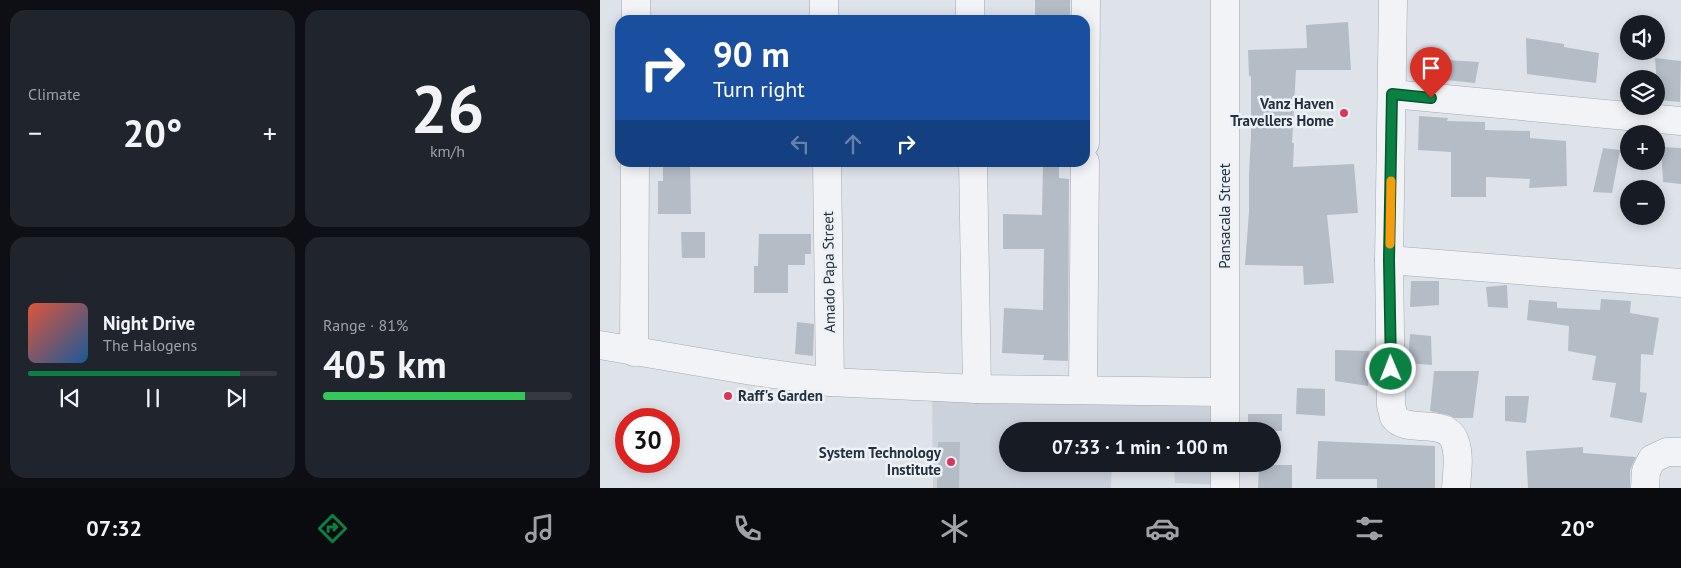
<!DOCTYPE html>
<html lang="en">
<head>
<meta charset="utf-8">
<style>
  :root { --surface:#171b24; --page:#20242c; --text:#f1f3f6; --muted:#9ea1a6; --line:#363941; --accent:#0b8043 }
  body { margin:0; font-family:"PT Sans",sans-serif; background:var(--page); color:var(--text); height:100vh; display:flex; flex-direction:column; font-size:19px; white-space:nowrap }
  * { box-sizing:border-box; margin:0 }
  p { font-size:16px; color:var(--muted) }
  .icon { flex:none; width:28px; height:28px; fill:none; stroke:currentColor; stroke-width:2; stroke-linecap:round; stroke-linejoin:round }
  .map { position:relative; flex:1; overflow:hidden }
  .sheet { display:flex; flex-direction:column; gap:10px; padding:10px; background:#0d0f14; width:600px }
  .sheet>* { flex:none }
  .banner { position:absolute; left:15px; top:15px; width:475px; height:152px; border-radius:15px; box-shadow:0 2px 12px #0003; background:#1a4fa0; color:#fff; overflow:hidden }
  .tools { position:absolute; left:1020px; top:15px; display:grid; gap:10px }
  .tools a { display:grid; place-items:center; width:45px; height:45px; border-radius:50%; background:var(--surface); box-shadow:0 2px 12px #0003; font-size:25px }
  .speed { position:absolute; left:15px; top:408px; display:flex; gap:10px; font-size:25px; font-weight:700; text-align:center }
  .speed>* { display:grid; place-content:center; width:65px; height:65px; border-radius:50%; background:var(--surface); box-shadow:0 2px 12px #0003; line-height:1 }
  .speed .limit { border:8px solid #d22; background:#fff; color:#111 }
  .pin { position:absolute; display:grid; place-items:center; width:42px; height:42px; color:#fff; margin:-51px -21px; border-radius:50% 50% 50% 0; rotate:-45deg; box-shadow:0 0 5px #0007 }
  .pin .icon { rotate:45deg }
  .me { position:absolute; width:55px; margin:-28px; rotate:359deg; stroke-linejoin:round; filter:drop-shadow(0 0 4px #0008) }
  .turn { display:flex; align-items:center; gap:18px; height:105px; padding:0 15px; font-size:22px }
  .turn .icon { width:65px; height:65px; stroke-width:2.5 }
  .turn b { display:block; font-size:35px; line-height:42px }
  .lanes { display:flex; align-items:center; height:48px; padding:0 15px; background:#0003; justify-content:center; gap:25px; direction:ltr }
  .lanes .off { opacity:.35 }
  .big { font-size:38px; font-weight:700; line-height:1.1 }
  .sheet .card { flex:1; display:flex; flex-direction:column; justify-content:center; gap:8px; min-width:0; padding:0 18px; border-radius:15px; background:var(--page) }
  .sheet .dial { align-items:center; gap:0 }
  .dial b { font-size:65px; line-height:1 }
  .song { display:flex; align-items:center; gap:15px }
  .cover { width:60px; height:60px; border-radius:8px; background:linear-gradient(135deg,hsl(10 70% 55%),hsl(210 70% 35%)) }
  .played { height:5px; border-radius:2px; background:linear-gradient(90deg,var(--accent) 85%,var(--line) 85%) }
  .keys { display:flex; justify-content:space-around; direction:ltr }
  .heat { display:flex; justify-content:space-between; align-items:center; font-size:28px; direction:ltr }
  .charge { height:8px; border-radius:4px; background:linear-gradient(90deg,#34c759 81%,var(--line) 0) }
  .sheet .tiles { flex:1; display:grid; gap:10px; grid-template-columns:repeat(2,1fr) }
  .trip { position:absolute; left:399px; top:422px; width:282px; height:50px; border-radius:25px; background:var(--surface); box-shadow:0 2px 12px #0003; font-weight:700; line-height:50px; text-align:center }
  .tabs { display:flex; height:80px; justify-content:space-around; align-items:center; background:#090b0e; color:var(--muted) }
  .tabs .icon { width:35px; height:35px }
  .tabs .selected { color:var(--accent) }
  .tabs b { font-size:22px; color:var(--text) }
  main { display:flex; flex:1; min-height:0 }
  .map>svg:first-child { display:block }
</style>
</head>
<body>
<main>
<section class="sheet">
<div class="tiles">
<div class="card"><p>Climate</p>
<div class="heat"><a>−</a><b class="big">20°</b><a>+</a></div>
</div>
<div class="card dial"><b>26</b><p>km/h</p></div>
<div class="card">
<div class="song"><i class="cover"></i><div><b>Night Drive</b><p>The Halogens</p></div></div>
<div class="played"></div>
<div class="keys"><svg class="icon" aria-label="previous" viewBox="0 0 24 24"><path d="M18 5L8 12l10 7zM5 5v14"/></svg><svg class="icon" aria-label="pause" viewBox="0 0 24 24"><path d="M8 5v14M16 5v14"/></svg><svg class="icon" aria-label="next" viewBox="0 0 24 24"><path d="M6 5l10 7-10 7zM19 5v14"/></svg></div>
</div>
<div class="card"><p>Range · 81%</p><b class="big">405 km</b><div class="charge"></div></div>
</div>
</section>
<div class="map">
<svg width="1081" height="488" viewBox="0 0 1081 488">
  <rect width="100%" height="100%" fill="#dee3e9"/>
  <g fill="#cbd2db">
    <path d="M332 394 614 407 622 431H408V464H512L511 488H333Z"/>
    <path d="M574 464H623V485L575 483Z"/>
  </g>
  <g fill="#b4bcc6">
    <rect x="435" y="0" width="35" height="20"/>
    <path d="M748 22 751 70H696L692 143H694L693 167 754 164 758 213 727 215 734 283 704 285 703 266 645 265 649 212V175L651 135V76H649L648 50 707 48 706 25Z"/>
    <path d="M926 38 964 44V47L999 53 996 83 927 74Z"/>
    <path d="M1055 58 1081 61 1080 102 1058 100Z"/>
    <path d="M847 60 879 62 875 83 846 80Z"/>
    <path d="M819 116 848 118 847 121 885 122V130L930 131V138L966 141 967 186 929 188 930 179 886 177V197H851V152L818 150Z"/>
    <path d="M1061 147 1081 148V184L1063 182Z"/>
    <path d="M1003 148 1020 150 1012 193 993 192Z"/>
    <path d="M63 162H90L91 214H58V181H63Z"/>
    <path d="M443 162H459V178L469 179 468 361 443 360 444 355 402 353 404 308 443 310 444 249H403V214L442 215Z"/>
    <path d="M81 232H105V258H82Z"/>
    <path d="M159 234H211V254H205V265H188V293H154V266H158Z"/>
    <path d="M811 281H839V305L810 307Z"/>
    <path d="M907 285 908 308 888 307 886 287Z"/>
    <path d="M1001 299 1031 301 1030 313 1059 318 1053 355 1041 354 1040 392 1047 393 1042 423 1010 417 1016 383 992 380 996 356 968 351 969 326 927 320 929 300 957 302V308L1000 310Z"/>
    <path d="M197 322 214 324 213 356 195 354Z"/>
    <path d="M810 334 831 336 832 365 808 363Z"/>
    <path d="M735 350 769 351 768 386 735 381Z"/>
    <path d="M834 371H879L873 418H854L848 415 830 411Z"/>
    <path d="M697 388 725 389V416L696 414Z"/>
    <path d="M905 396H929L926 423 905 421Z"/>
    <rect x="648" y="414" width="34" height="17"/>
    <path d="M718 441 835 446V488H777V479H716Z"/>
    <path d="M338 442H360L359 488H337Z"/>
    <path d="M983 447V453L1036 457 1030 470V488H928L926 451Z"/>
    <path d="M659 465H692V488H658Z"/>
  </g>
  <g fill="none" stroke-linecap="round" stroke-linejoin="round">
    <g stroke="#a3aab3" stroke-width="29">
      <g id="minor">
        <path d="M224 0V20"/>
        <path d="M370 0V20"/>
        <path d="M793 0 789 260 791 405C792 409 793 414 794 417 807 435 847 416 855 442 860 456 857 473 856 488"/>
        <path d="M36 20V0"/>
        <path d="M792 94 1081 121"/>
        <path d="M485 143 486 0"/>
        <path d="M227 162 230 382"/>
        <path d="M373 162 377 389"/>
        <path d="M789 260 1081 283"/>
        <path d="M0 345 152 371 230 382 377 389 624 392"/>
        <path d="M34 352 35 162"/>
        <path d="M483 390 485 162"/>
        <path d="M625 431V0"/>
        <path d="M625 464V488"/>
        <path d="M1045 488 1046 471 1052 459 1067 452H1081"/>
      </g>
    </g>
    <use href="#minor" stroke="#f1f3f7" stroke-width="28"/>
  </g>
  <g fill="none" stroke-linecap="round" stroke-linejoin="round">
    <g stroke="#07532c" stroke-width="12">
      <path id="route" d="M791 369 789 260 792 94 831 98"/>
    </g>
    <use href="#route" stroke="#0b8043" stroke-width="9"/>
    <path stroke="#f59e0b" stroke-width="9" d="M790 244 791 181"/>
  </g>
  <g fill="#db3659" stroke="#edf2f6" stroke-width="2">
    <circle cx="744" cy="113" r="5"/>
    <circle cx="128" cy="396" r="5"/>
    <circle cx="351" cy="462" r="5"/>
  </g>
  <g text-anchor="middle" stroke-width="5" stroke-linejoin="round" paint-order="stroke">
    <g font-size="15" font-weight="bold" fill="#253141" stroke="#edf2f6" text-anchor="end">
      <text x="734" y="109">Vanz Haven<tspan x="734" dy="17">Travellers Home</tspan></text>
      <text x="138" y="401" text-anchor="start">Raff's Garden</text>
      <text x="341" y="458">System Technology<tspan x="341" dy="17">Institute</tspan></text>
    </g>
    <g font-size="15" fill="#253141" stroke="#edf2f6">
      <text transform="translate(625 216) rotate(-90)" y="5">Pansacala Street</text>
      <text transform="translate(229 272) rotate(-91)" y="5">Amado Papa Street</text>
    </g>
  </g>
</svg>
<div class="tools">
<a><svg class="icon" aria-label="sound" viewBox="0 0 24 24"><path d="M4 9h4l5-4v14l-5-4H4zM17 9q2 3 0 6"/></svg></a>
<a><svg class="icon" aria-label="layers" viewBox="0 0 24 24"><path d="M12 4l9 5-9 5-9-5zM3 14l9 5 9-5"/></svg></a>
<a>+</a>
<a>−</a>
</div>
<div class="speed"><div class="limit">30</div></div>
<div class="pin" style="left:831px;top:98px;background:#d93025"><svg class="icon" aria-label="arrive" viewBox="0 0 24 24"><path d="M6 21V4h12l-3 4 3 4H6"/></svg></div>
<svg class="me" style="left:791px;top:369px" viewBox="-20 -20 40 40"><circle r="17" fill="#0b8043" stroke="#fff" stroke-width="3"/><path d="M0-11L8 9 0 5-8 9z" fill="#fff"/></svg>
<div class="trip">07:33 · 1 min · 100 m</div>
<div class="banner">
<div class="turn"><svg class="icon" aria-label="right" viewBox="0 0 24 24"><path d="M7 20v-9h11M14 6l5 5-5 5"/></svg><div><b>90 m</b>Turn right</div></div>
<div class="lanes"><svg class="icon off" aria-label="left" viewBox="0 0 24 24"><path d="M17 20v-9H6M10 6l-5 5 5 5"/></svg><svg class="icon off" aria-label="ahead" viewBox="0 0 24 24"><path d="M12 20V5M6 11l6-6 6 6"/></svg><svg class="icon" aria-label="right" viewBox="0 0 24 24"><path d="M7 20v-9h11M14 6l5 5-5 5"/></svg></div>
</div>
</div>
</main>
<nav class="tabs">
<b>07:32</b>
<svg class="icon selected" aria-label="directions" viewBox="0 0 24 24"><path d="M12 3l9 9-9 9-9-9zM9 14v-3h6M13 9l2 2-2 2"/></svg>
<svg class="icon" aria-label="music" viewBox="0 0 24 24"><path d="M9 18V5l10-2v13"/><circle cx="6" cy="18" r="3"/><circle cx="16" cy="16" r="3"/></svg>
<svg class="icon" aria-label="phone" viewBox="0 0 24 24"><path d="M5 4h4l2 5-3 2q2 4 5 5l2-3 5 2v4C11 20 4 13 5 4z"/></svg>
<svg class="icon" aria-label="climate" viewBox="0 0 24 24"><path d="M12 3v18M4 7l16 10M4 17L20 7"/></svg>
<svg class="icon" aria-label="car" viewBox="0 0 24 24"><path d="M5 17H2v-5l4-1 3-4h7l3 4 3 1v5h-3M9 17h6M6 11h13"/><circle cx="7" cy="17" r="2"/><circle cx="17" cy="17" r="2"/></svg>
<svg class="icon" aria-label="filters" viewBox="0 0 24 24"><path d="M4 7h16M4 17h16"/><circle cx="9" cy="7" r="2"/><circle cx="15" cy="17" r="2"/></svg>
<b>20°</b>
</nav>
</body>
</html>
